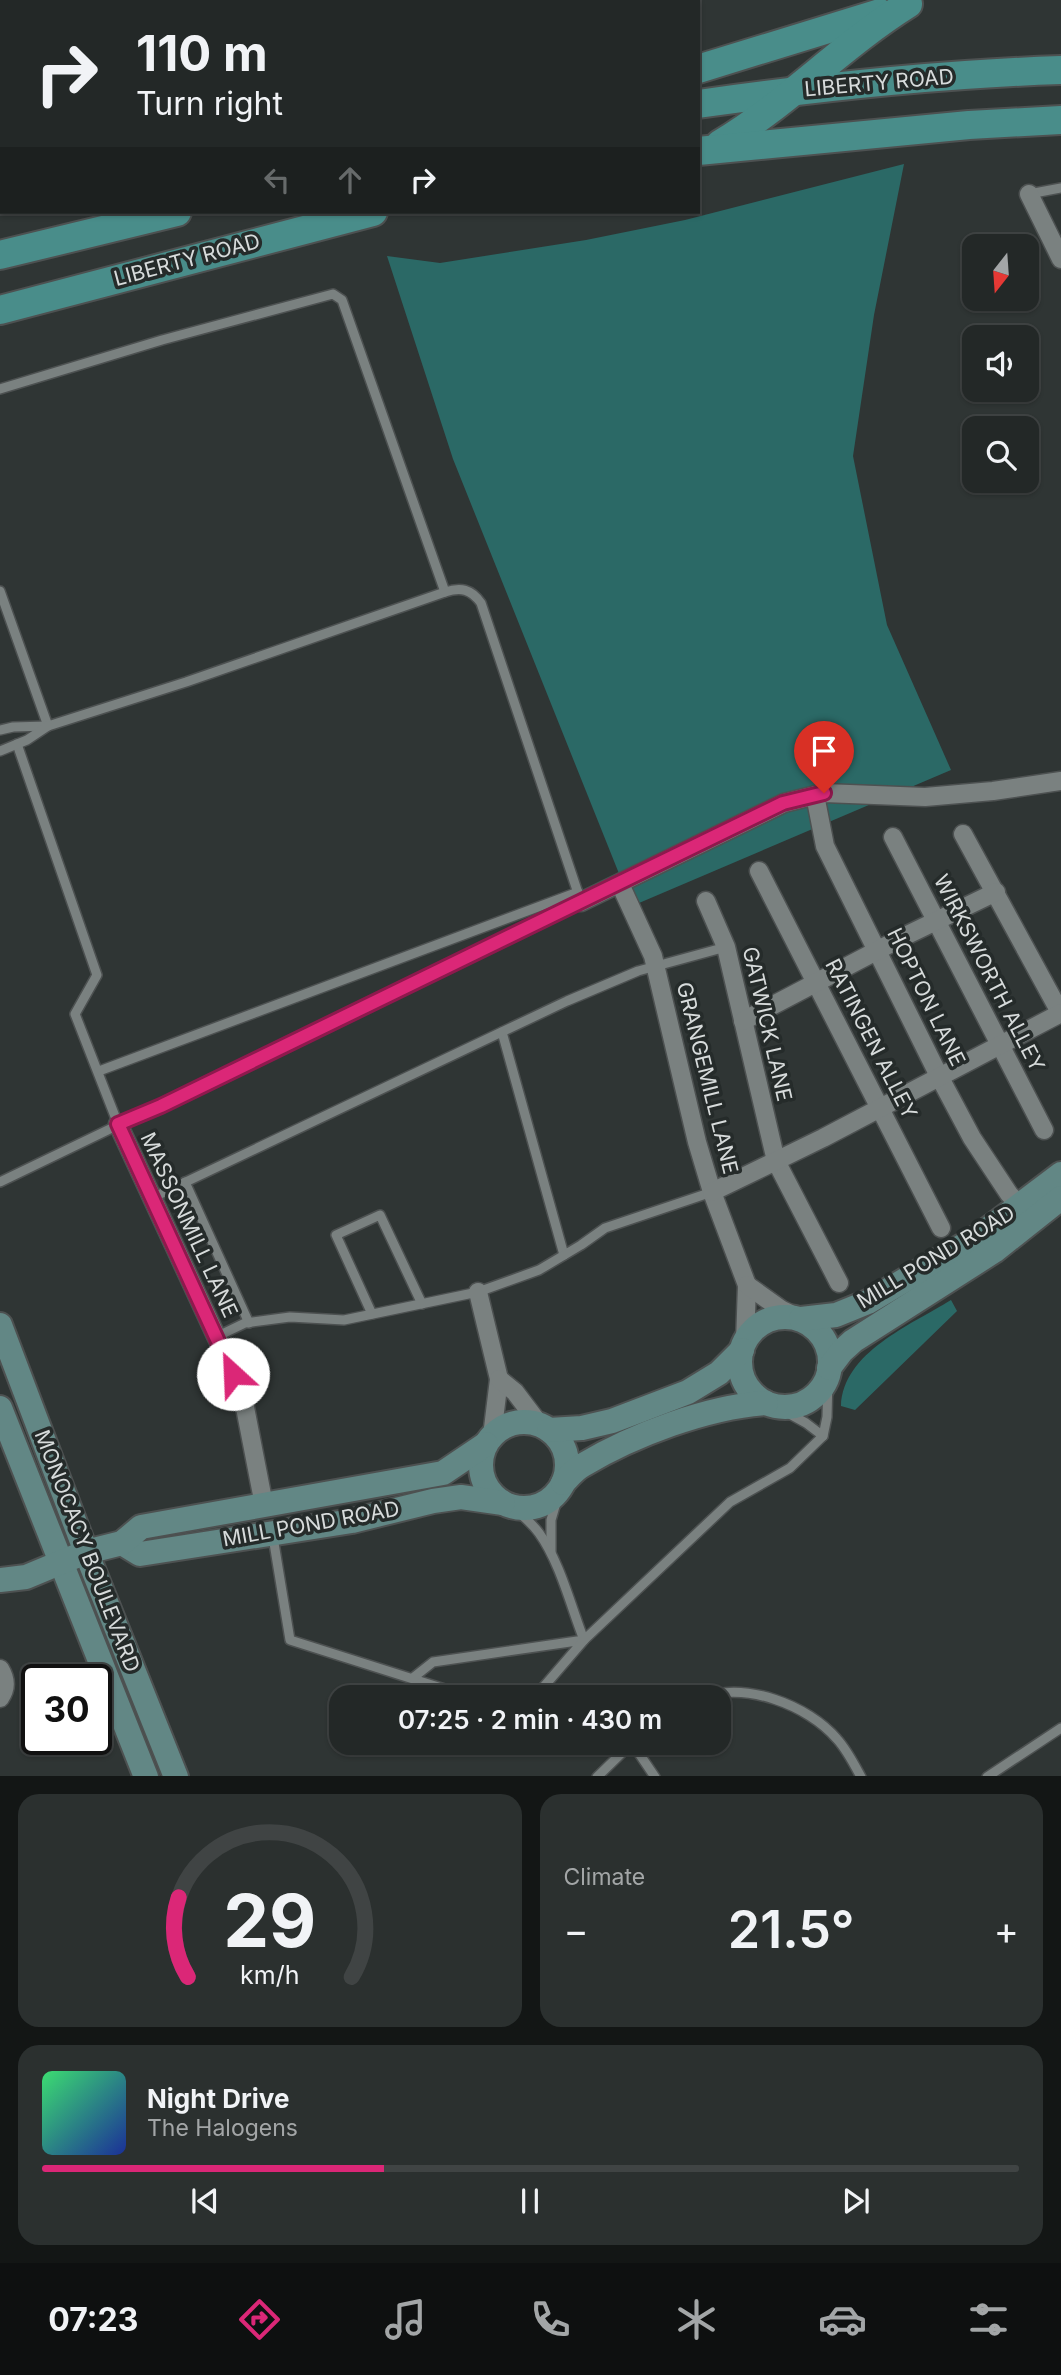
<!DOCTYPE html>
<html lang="en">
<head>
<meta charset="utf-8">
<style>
  :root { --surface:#232827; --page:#2b302f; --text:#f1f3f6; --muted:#a3a6a7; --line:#404444; --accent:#db2777 }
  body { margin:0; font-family:Inter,sans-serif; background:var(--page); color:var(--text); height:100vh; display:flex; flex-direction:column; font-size:26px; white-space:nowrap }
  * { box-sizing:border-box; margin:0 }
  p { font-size:23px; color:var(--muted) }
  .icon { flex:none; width:38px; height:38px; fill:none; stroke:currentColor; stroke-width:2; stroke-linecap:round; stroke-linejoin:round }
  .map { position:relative; height:1776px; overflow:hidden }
  .sheet { display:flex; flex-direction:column; gap:18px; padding:18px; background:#131615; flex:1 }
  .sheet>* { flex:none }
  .guide { position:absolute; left:0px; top:0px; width:700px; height:214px; box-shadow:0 2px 5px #0004,0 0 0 2px var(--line); background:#232827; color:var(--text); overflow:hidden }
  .needle { width:46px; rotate:197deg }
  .fabs { position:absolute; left:962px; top:234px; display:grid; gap:14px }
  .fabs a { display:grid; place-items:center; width:77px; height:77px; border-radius:14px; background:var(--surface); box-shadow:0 2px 5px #0004,0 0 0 2px var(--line); font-size:35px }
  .speed { position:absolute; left:21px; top:1664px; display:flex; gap:14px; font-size:35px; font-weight:700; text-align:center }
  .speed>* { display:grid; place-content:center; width:91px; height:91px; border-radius:50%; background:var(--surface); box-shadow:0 2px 5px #0004,0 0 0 2px var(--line); line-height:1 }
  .speed .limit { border:4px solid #111; border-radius:10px; background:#fff; color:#111 }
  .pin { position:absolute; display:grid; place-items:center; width:60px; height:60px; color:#fff; margin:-72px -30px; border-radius:50% 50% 50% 0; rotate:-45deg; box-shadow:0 0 7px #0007 }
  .pin .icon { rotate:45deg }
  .me { position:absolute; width:77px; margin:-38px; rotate:335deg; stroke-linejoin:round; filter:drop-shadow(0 0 5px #0008) }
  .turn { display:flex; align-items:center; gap:24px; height:147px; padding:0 21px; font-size:32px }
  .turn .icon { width:91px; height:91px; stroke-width:2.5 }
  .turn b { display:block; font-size:49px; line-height:60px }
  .lanes { display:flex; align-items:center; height:66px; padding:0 21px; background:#0003; justify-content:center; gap:35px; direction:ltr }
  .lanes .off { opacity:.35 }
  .big { font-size:52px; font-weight:600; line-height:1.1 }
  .sheet .tile { flex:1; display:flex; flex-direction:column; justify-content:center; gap:10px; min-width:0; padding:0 24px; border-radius:21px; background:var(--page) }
  .sheet .dial { align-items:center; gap:0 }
  .dial svg { height:182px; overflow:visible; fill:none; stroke:var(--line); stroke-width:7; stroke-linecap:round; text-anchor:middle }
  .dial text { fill:var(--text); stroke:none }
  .song { display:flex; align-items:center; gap:21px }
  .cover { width:84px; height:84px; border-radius:10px; background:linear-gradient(135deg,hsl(140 70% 55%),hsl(230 70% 35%)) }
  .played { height:7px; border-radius:4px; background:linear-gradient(90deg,var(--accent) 35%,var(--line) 35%) }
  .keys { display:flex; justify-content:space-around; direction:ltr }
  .heat { display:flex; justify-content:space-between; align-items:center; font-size:38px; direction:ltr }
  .sheet .tiles { flex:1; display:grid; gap:18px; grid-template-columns:1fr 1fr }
  .tile:last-child { grid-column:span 2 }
  .trip { position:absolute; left:329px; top:1685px; width:402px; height:70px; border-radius:21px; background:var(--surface); box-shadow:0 2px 5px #0004,0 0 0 2px var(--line); font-weight:600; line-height:70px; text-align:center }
  .menu { display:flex; height:112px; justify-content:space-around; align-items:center; background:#0e1010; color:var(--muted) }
  .menu .icon { width:49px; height:49px }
  .menu .selected { color:var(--accent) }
  .menu b { font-size:32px; color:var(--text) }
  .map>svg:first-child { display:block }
</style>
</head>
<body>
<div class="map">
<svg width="1061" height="1777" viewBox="0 0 1061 1777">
  <rect width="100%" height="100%" fill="#2f3534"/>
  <g fill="#2b6966">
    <path d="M904 164 874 315 853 456 887 625 951 770 632 906 453 459 387 256 440 263 586 240 685 220Z"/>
    <path d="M951 1300 957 1311 855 1410 841 1406C843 1352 911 1325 951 1300Z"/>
  </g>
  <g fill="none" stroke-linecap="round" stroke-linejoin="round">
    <g stroke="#4d5151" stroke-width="12">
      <g id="lane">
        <path d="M148 0V2"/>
        <path d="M347 0 348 2"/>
        <path d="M375 0V2"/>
        <path d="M398 0 399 2"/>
        <path d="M448 0V2"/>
        <path d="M0 104 2 112"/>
        <path d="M1029 194 1061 188"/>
        <path d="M0 200H2"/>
        <path d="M0 389 162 340 333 294 342 300 445 592 186 682 48 726 0 591"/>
        <path d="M0 730 13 727 47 726"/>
        <path d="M17 744 97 975 75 1014 118 1124"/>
        <path d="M0 751 27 740 48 726"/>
        <path d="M502 1032 564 1255"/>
        <path d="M99 1071 578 892"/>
        <path d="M0 1182 581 902 481 603C471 589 461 587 445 592"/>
        <path d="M185 1182 249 1323"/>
        <path d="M152 1198 567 1001 638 971 726 947"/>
        <path d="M372 1314 336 1235 380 1215 422 1304"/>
        <path d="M216 1337 245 1323 290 1317 344 1320 478 1292 539 1270 581 1245 605 1228 712 1192"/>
        <path d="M777 1407 806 1423 823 1436"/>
        <path d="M273 1537 290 1640 473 1698"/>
        <path d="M551 1552V1520L561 1486"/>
        <path d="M414 1677 433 1662 584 1640C571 1607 560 1562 539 1533 531 1522 521 1514 511 1506"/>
        <path d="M534 1698 584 1640 730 1502 790 1468 823 1436 827 1417 828 1378"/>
        <path d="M702 1698C745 1681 808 1705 837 1739 847 1750 854 1764 861 1777"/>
        <path d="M597 1777 632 1743 655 1777"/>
        <path d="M987 1777 1061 1728"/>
      </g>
    </g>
    <g stroke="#4d5151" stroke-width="21">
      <g id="street">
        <path d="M67 2 70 0"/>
        <path d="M0 44 2 43"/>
        <path d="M1029 194 1061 259"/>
        <path d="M815 795 825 846 939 1076 972 1138 1009 1194 1020 1206"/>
        <path d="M963 834 1061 1014"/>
        <path d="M893 837 1044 1130"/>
        <path d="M759 871 941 1228"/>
        <path d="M620 884 653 956 697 1142 712 1192 747 1285 745 1342"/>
        <path d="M706 901 726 947 776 1161 839 1283"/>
        <path d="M581 902 784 803 824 793 925 797 993 791 1061 781"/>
        <path d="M743 1021 903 937 996 892"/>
        <path d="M118 1124 242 1392 264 1505"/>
        <path d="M712 1192 823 1138 1061 1013"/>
        <path d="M747 1285 782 1310 801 1319"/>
        <path d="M478 1292 499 1379 492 1436"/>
        <path d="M499 1379 515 1392 540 1425"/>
        <path d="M0 1669C6 1679 7 1688 0 1698"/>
      </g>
    </g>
    <g stroke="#4d5151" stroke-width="28">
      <g id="secondary">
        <circle cx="785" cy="1362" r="45"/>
        <path d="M801 1319 836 1315 868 1302 979 1236 1061 1174"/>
        <path d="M0 1325 86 1552 176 1777"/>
        <path d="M829 1368 842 1351 853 1341 994 1251 1061 1198"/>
        <path d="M0 1408 146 1777"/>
        <circle cx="524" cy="1465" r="43"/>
        <path d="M549 1430 582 1428 612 1421 688 1392 719 1373 742 1350"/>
        <path d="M563 1483C569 1477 575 1469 583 1465 633 1435 707 1407 766 1403"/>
        <path d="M122 1543 140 1554 352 1521 433 1501 461 1497 503 1503"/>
        <path d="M0 1580 26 1577 86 1552 122 1543 141 1527 443 1473 486 1444"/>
      </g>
    </g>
    <g stroke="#4d5151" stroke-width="32">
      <g id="primary">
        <path d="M698 69 880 13"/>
        <path d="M698 104C818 87 940 74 1061 70"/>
        <path d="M720 144C787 104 841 46 908 4"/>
        <path d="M698 151 969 125 1061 120"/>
        <path d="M0 255 177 212"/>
        <path d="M0 310 373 212"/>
      </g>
    </g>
    <use href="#lane" stroke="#7a8180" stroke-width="9"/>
    <use href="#street" stroke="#7a8180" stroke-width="18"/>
    <use href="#secondary" stroke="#628785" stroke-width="24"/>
    <use href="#primary" stroke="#498d8a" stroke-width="28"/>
  </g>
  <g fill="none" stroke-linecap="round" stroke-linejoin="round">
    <g stroke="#8e194d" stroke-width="18">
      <path id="route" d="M233 1374 118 1124 161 1106 783 803 824 793"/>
    </g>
    <use href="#route" stroke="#db2777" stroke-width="12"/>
  </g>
  <g text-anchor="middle" stroke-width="7" stroke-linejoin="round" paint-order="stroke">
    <g font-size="21" fill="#d7dbdb" stroke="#252b2a">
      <text transform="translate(879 83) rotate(-5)" y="7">LIBERTY ROAD</text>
      <text transform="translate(187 260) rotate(-15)" y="7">LIBERTY ROAD</text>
      <text transform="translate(989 973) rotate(63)" y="7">WIRKSWORTH ALLEY</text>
      <text transform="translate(926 997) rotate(64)" y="7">HOPTON LANE</text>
      <text transform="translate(767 1024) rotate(77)" y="7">GATWICK LANE</text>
      <text transform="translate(871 1039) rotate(63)" y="7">RATINGEN ALLEY</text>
      <text transform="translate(707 1078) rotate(76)" y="7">GRANGEMILL LANE</text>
      <text transform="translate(189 1225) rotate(65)" y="7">MASSONMILL LANE</text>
      <text transform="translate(936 1257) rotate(-31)" y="7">MILL POND ROAD</text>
      <text transform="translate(311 1524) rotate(-10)" y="7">MILL POND ROAD</text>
      <text transform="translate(87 1551) rotate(69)" y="7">MONOCACY BOULEVARD</text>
    </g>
  </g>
</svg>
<div class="fabs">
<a><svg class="needle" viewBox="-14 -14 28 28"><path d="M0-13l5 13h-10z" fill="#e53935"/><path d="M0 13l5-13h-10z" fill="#a3a6a7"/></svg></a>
<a><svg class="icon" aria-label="sound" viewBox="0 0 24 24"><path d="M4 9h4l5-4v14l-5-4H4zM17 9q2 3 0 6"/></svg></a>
<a><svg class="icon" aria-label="search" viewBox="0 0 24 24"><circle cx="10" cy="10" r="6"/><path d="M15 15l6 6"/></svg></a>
</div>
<div class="speed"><div class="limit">30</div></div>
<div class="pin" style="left:824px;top:793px;background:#d93025"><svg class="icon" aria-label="arrive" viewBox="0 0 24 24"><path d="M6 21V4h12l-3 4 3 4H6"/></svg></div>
<svg class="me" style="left:233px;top:1374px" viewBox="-20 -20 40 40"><circle r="19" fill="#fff"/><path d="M0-13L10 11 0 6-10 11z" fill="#db2777"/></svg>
<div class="trip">07:25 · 2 min · 430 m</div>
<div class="guide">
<div class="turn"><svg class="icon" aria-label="right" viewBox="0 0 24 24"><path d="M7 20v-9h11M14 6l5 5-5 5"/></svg><div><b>110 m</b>Turn right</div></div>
<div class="lanes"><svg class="icon off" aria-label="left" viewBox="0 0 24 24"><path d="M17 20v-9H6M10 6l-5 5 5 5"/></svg><svg class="icon off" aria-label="ahead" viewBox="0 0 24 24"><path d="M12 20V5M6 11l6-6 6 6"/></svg><svg class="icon" aria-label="right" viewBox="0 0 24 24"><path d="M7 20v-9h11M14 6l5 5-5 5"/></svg></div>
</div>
</div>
<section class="sheet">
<div class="tiles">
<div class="tile dial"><svg viewBox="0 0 100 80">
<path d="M14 69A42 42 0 1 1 86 69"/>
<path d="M14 69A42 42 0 0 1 10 34" stroke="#db2777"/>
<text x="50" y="56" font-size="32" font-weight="700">29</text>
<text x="50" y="72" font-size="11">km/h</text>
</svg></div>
<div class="tile"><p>Climate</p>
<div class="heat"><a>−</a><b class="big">21.5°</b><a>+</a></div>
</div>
<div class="tile">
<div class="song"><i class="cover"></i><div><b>Night Drive</b><p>The Halogens</p></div></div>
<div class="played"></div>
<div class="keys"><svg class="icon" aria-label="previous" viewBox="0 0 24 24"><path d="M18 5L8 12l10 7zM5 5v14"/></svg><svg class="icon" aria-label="pause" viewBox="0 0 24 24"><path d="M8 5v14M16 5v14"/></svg><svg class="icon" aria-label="next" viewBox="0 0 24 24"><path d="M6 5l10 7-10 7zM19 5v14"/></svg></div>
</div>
</div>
</section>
<nav class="menu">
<b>07:23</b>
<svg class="icon selected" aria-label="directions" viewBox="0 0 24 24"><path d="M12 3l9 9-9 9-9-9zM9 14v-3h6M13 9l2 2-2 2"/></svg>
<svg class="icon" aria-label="music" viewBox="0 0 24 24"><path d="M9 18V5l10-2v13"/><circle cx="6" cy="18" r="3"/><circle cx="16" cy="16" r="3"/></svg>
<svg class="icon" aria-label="phone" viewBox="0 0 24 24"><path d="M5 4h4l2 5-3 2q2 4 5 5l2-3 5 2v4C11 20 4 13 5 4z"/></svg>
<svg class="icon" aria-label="climate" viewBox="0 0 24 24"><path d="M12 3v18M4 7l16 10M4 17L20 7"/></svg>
<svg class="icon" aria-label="car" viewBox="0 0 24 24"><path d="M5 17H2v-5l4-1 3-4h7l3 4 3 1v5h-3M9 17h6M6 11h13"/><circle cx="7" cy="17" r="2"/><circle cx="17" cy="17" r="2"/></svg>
<svg class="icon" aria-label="filters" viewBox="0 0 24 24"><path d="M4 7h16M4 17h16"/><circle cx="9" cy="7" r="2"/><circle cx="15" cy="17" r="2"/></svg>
</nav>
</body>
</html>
